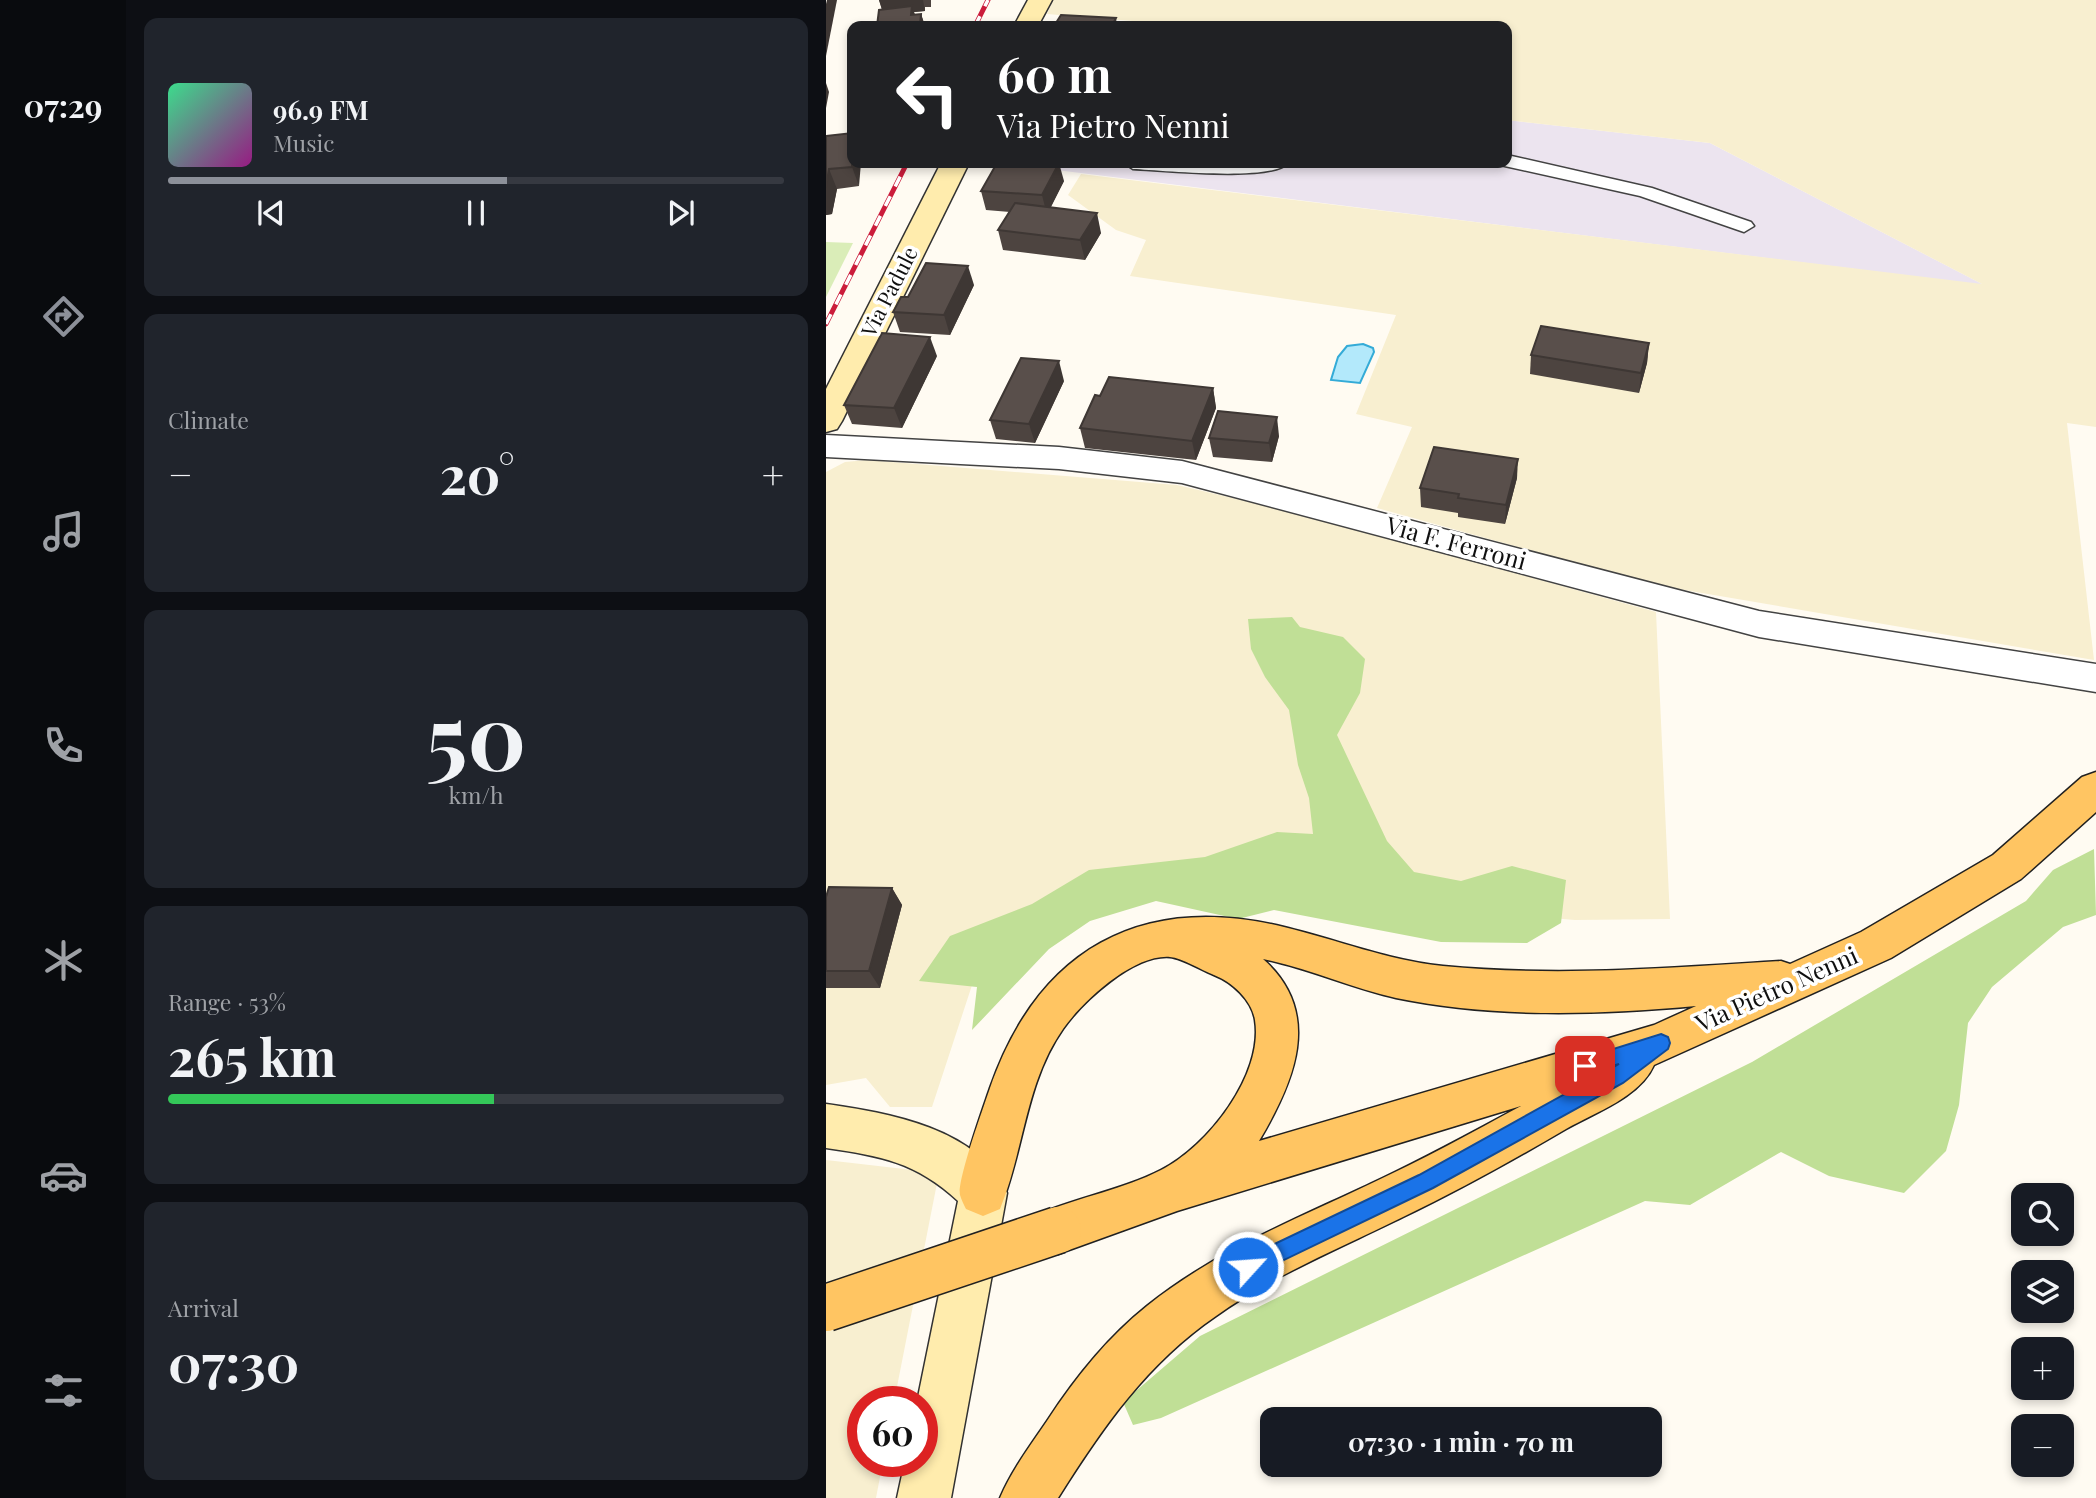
<!DOCTYPE html>
<html lang="en">
<head>
<meta charset="utf-8">
<style>
  :root { --surface:#171b24; --page:#20242c; --text:#f1f3f6; --muted:#9ea1a6; --line:#363941; --accent:#8c9099 }
  body { margin:0; font-family:"Playfair Display",serif; background:var(--page); color:var(--text); height:100vh; display:flex; flex-direction:column; font-size:26px; white-space:nowrap }
  * { box-sizing:border-box; margin:0 }
  p { font-size:23px; color:var(--muted) }
  .icon { flex:none; width:38px; height:38px; fill:none; stroke:currentColor; stroke-width:2; stroke-linecap:round; stroke-linejoin:round }
  .map { position:relative; flex:1; overflow:hidden }
  .panel { display:flex; flex-direction:column; gap:18px; padding:18px; background:#0d0f14; width:700px }
  .panel>* { flex:none }
  .guide { position:absolute; left:21px; top:21px; width:665px; height:147px; border-radius:14px; box-shadow:0 4px 10px #0003; background:#202124; color:#fff; overflow:hidden }
  .tools { position:absolute; left:1185px; top:1183px; display:grid; gap:14px }
  .tools a { display:grid; place-items:center; width:63px; height:63px; border-radius:14px; background:var(--surface); box-shadow:0 4px 10px #0003; font-size:35px }
  .speed { position:absolute; left:21px; top:1386px; display:flex; gap:14px; font-size:35px; font-weight:700; text-align:center }
  .speed>* { display:grid; place-content:center; width:91px; height:91px; border-radius:50%; background:var(--surface); box-shadow:0 4px 10px #0003; line-height:1 }
  .speed .limit { border:10px solid #d22; background:#fff; color:#111 }
  .pin { position:absolute; display:grid; place-items:center; width:60px; height:60px; color:#fff; margin:-30px; border-radius:14px; box-shadow:0 4px 10px #0006 }
  .me { position:absolute; width:77px; margin:-38px; rotate:64deg; stroke-linejoin:round; filter:drop-shadow(0 0 5px #0008) }
  .turn { display:flex; align-items:center; gap:24px; height:147px; padding:0 35px; font-size:32px }
  .turn .icon { width:91px; height:91px; stroke-width:2.5 }
  .turn b { display:block; font-size:49px; line-height:60px }
  .big { font-size:52px; font-weight:700; line-height:1.1 }
  .panel .tile { flex:1; display:flex; flex-direction:column; justify-content:center; gap:10px; min-width:0; padding:0 24px; border-radius:14px; background:var(--page) }
  .panel .dial { align-items:center; gap:0 }
  .dial b { font-size:91px; line-height:1 }
  .song { display:flex; align-items:center; gap:21px }
  .cover { width:84px; height:84px; border-radius:10px; background:linear-gradient(135deg,hsl(150 70% 55%),hsl(310 70% 35%)) }
  .played { height:7px; border-radius:4px; background:linear-gradient(90deg,var(--accent) 55%,var(--line) 55%) }
  .keys { display:flex; justify-content:space-around; direction:ltr }
  .heat { display:flex; justify-content:space-between; align-items:center; font-size:38px; direction:ltr }
  .charge { height:10px; border-radius:5px; background:linear-gradient(90deg,#34c759 53%,var(--line) 0) }
  .trip { position:absolute; left:434px; top:1407px; width:402px; height:70px; border-radius:14px; background:var(--surface); box-shadow:0 4px 10px #0003; font-weight:700; line-height:70px; text-align:center }
  main { display:flex; flex:1; min-height:0 }
  .tabs { display:flex; flex-direction:column; width:126px; justify-content:space-around; align-items:center; background:#090b0e; color:var(--muted) }
  .tabs .icon { width:49px; height:49px }
  .tabs .selected { color:var(--accent) }
  .tabs b { font-size:32px; color:var(--text) }
  .map>svg:first-child { display:block }
</style>
</head>
<body>
<main>
<nav class="tabs">
<b>07:29</b>
<svg class="icon selected" aria-label="directions" viewBox="0 0 24 24"><path d="M12 3l9 9-9 9-9-9zM9 14v-3h6M13 9l2 2-2 2"/></svg>
<svg class="icon" aria-label="music" viewBox="0 0 24 24"><path d="M9 18V5l10-2v13"/><circle cx="6" cy="18" r="3"/><circle cx="16" cy="16" r="3"/></svg>
<svg class="icon" aria-label="phone" viewBox="0 0 24 24"><path d="M5 4h4l2 5-3 2q2 4 5 5l2-3 5 2v4C11 20 4 13 5 4z"/></svg>
<svg class="icon" aria-label="climate" viewBox="0 0 24 24"><path d="M12 3v18M4 7l16 10M4 17L20 7"/></svg>
<svg class="icon" aria-label="car" viewBox="0 0 24 24"><path d="M5 17H2v-5l4-1 3-4h7l3 4 3 1v5h-3M9 17h6M6 11h13"/><circle cx="7" cy="17" r="2"/><circle cx="17" cy="17" r="2"/></svg>
<svg class="icon" aria-label="filters" viewBox="0 0 24 24"><path d="M4 7h16M4 17h16"/><circle cx="9" cy="7" r="2"/><circle cx="15" cy="17" r="2"/></svg>
</nav>
<section class="panel">
<div class="tile">
<div class="song"><i class="cover"></i><div><b>96.9 FM</b><p>Music</p></div></div>
<div class="played"></div>
<div class="keys"><svg class="icon" aria-label="previous" viewBox="0 0 24 24"><path d="M18 5L8 12l10 7zM5 5v14"/></svg><svg class="icon" aria-label="pause" viewBox="0 0 24 24"><path d="M8 5v14M16 5v14"/></svg><svg class="icon" aria-label="next" viewBox="0 0 24 24"><path d="M6 5l10 7-10 7zM19 5v14"/></svg></div>
</div>
<div class="tile"><p>Climate</p>
<div class="heat"><a>−</a><b class="big">20°</b><a>+</a></div>
</div>
<div class="tile dial"><b>50</b><p>km/h</p></div>
<div class="tile"><p>Range · 53%</p><b class="big">265 km</b><div class="charge"></div></div>
<div class="tile"><p>Arrival</p><b class="big">07:30</b></div>
</section>
<div class="map">
<svg width="1270" height="1498" viewBox="0 0 1270 1498">
  <rect width="100%" height="100%" fill="#fffbf2"/>
  <path fill="#ece4ef" d="M681 120 884 143 1158 285 174 163H681Z"/>
  <g fill="#f8efd0">
    <path d="M227 0H1270V427L1241 423 1268 660 829 585 551 508 586 427 530 414 570 315 304 276 320 240 290 230 242 195 255 174 1156 284 884 143 681 120V26H368L221 14Z"/>
    <path d="M41 460 351 485 487 517 830 612 844 919 749 920 620 909 313 900 232 931 150 973 106 1107H64L40 1078 0 1085V472L19 462Z"/>
    <path d="M0 1160 113 1173 68 1402H37V1461H57L50 1498H0Z"/>
  </g>
  <path fill="#daedb8" d="M0 242 27 243 0 297Z"/>
  <g fill="#c0df96">
    <path d="M466 617 474 627 517 637 539 659 534 693 511 735 561 841 588 872 635 881 686 866 740 880 735 923 701 943 615 942 448 910 412 919 330 901 264 921 223 949 146 1030 151 987 93 981 124 936 206 904 263 870 379 857 451 832 487 834 483 798 472 765 463 710 439 677 425 649 422 619Z"/>
    <path d="M1268 849 1270 915 1237 927 1166 987 1142 1023 1133 1105 1120 1151 1078 1193 1003 1176 955 1152 864 1205 819 1201 335 1418 307 1425 297 1402 374 1336 926 1062 1200 901 1227 870Z"/>
  </g>
  <path fill="#b3e9fb" stroke="#34abd7" stroke-width="2" d="M537 344 547 348 548 352 534 383 505 380 512 357 521 346Z"/>
  <g fill="none" stroke-linecap="round" stroke-linejoin="round">
    <g stroke="#434343" stroke-width="3">
      <g id="lane">
        <path d="M681 155 826 188 925 222 928 226 918 232 814 196 674 165 673 163H681Z"/>
        <path d="M298 163H462C446 182 334 170 307 169Z"/>
      </g>
    </g>
    <g stroke="#434343" stroke-width="3">
      <path id="street" d="M0 435 233 447 356 461 933 611 1270 664V692L933 637 356 483 233 469 0 457Z"/>
    </g>
    <g stroke="#323232" stroke-width="3">
      <g id="secondary">
        <path d="M202 0H226L212 26H188Z"/>
        <path d="M115 163H143L16 421 11 429 0 432V389Z"/>
        <path d="M0 1104C62 1113 153 1128 181 1193L125 1498H71L79 1461H96V1402H91L132 1201C90 1162 55 1156 0 1148Z"/>
      </g>
    </g>
    <g stroke="#212121" stroke-width="3">
      <path id="primary" d="M1270 772V812L1195 879 1065 958 828 1065C814 1097 770 1112 740 1129 687 1160 633 1190 577 1217 514 1248 448 1275 390 1316 321 1363 276 1428 232 1498H174C186 1470 204 1446 221 1421 249 1378 281 1338 321 1306 388 1252 468 1220 544 1184 596 1160 645 1133 695 1106L351 1211 232 1254 215 1247 208 1230 215 1213C254 1197 298 1189 335 1170 381 1147 438 1075 429 1020 426 1000 406 982 388 975 375 970 356 958 344 957 307 954 256 1002 237 1029 199 1083 198 1151 174 1209L157 1216 140 1209C138 1205 135 1199 134 1195 131 1180 158 1106 164 1088 212 950 314 892 458 927 512 940 561 960 617 966 733 977 839 968 955 961L964 964 1035 932 1167 855 1256 777ZM437 959C482 968 525 988 570 998 667 1018 772 1015 870 1006L828 1025 433 1141C468 1082 498 1013 437 959Z"/>
    </g>
    <use href="#lane" fill="#fff" fill-rule="evenodd"/>
    <use href="#street" fill="#fff" fill-rule="evenodd"/>
    <use href="#secondary" fill="#ffecad" fill-rule="evenodd"/>
    <use href="#primary" fill="#ffc562" fill-rule="evenodd"/>
    <g stroke="#cb1c3b" stroke-width="5">
      <g id="rail">
        <path d="M149 26 162 0"/>
        <path d="M0 324 81 163"/>
      </g>
    </g>
    <use href="#rail" stroke="#fff" stroke-width="3.5" stroke-dasharray="11" stroke-linecap="butt"/>
    <g stroke="#212121" stroke-width="49" stroke-linecap="butt">
      <path id="primary-bridge" d="M0 1308 232 1230"/>
    </g>
    <use href="#primary-bridge" stroke="#ffc562" stroke-width="46"/>
  </g>
  <g fill="#4d4440">
    <path d="M53 0H105V7H99V11L88 12 89 15 95 14 99 26H51L56 10Z"/>
    <path d="M26 133 33 186 11 189 6 214 0 215V136Z"/>
    <path d="M238 181 224 208 275 233 259 260 177 250 172 230 184 212 160 210 155 191Z"/>
    <path d="M148 285 124 335 74 332 67 312 82 297Z"/>
    <path d="M823 343 821 363 813 393 704 374 705 355Z"/>
    <path d="M111 356 76 428 26 424 18 405Z"/>
    <path d="M238 381 209 443 170 439 164 420Z"/>
    <path d="M387 388 390 408 370 460 259 448 254 428 274 396Z"/>
    <path d="M453 436 446 462 387 457 383 438Z"/>
    <path d="M691 478 679 524 632 517V513L595 507 594 488Z"/>
    <path d="M66 888 76 905 54 988H0V897Z"/>
  </g>
  <g fill="#3e3734">
    <path d="M1 0H11L0 56V4Z"/>
    <path d="M53 0H97L99 11 88 12 92 26 95 14 99 26H85L58 15Z"/>
    <path d="M290 18 291 26H286Z"/>
    <path d="M0 83 3 92 0 108Z"/>
    <path d="M26 163H35L33 186 26 167Z"/>
    <path d="M233 163 238 181 221 215 216 195Z"/>
    <path d="M3 169 11 189 6 214 0 215V187Z"/>
    <path d="M271 213 275 233 259 260 254 240Z"/>
    <path d="M142 266 148 285 124 335 118 315Z"/>
    <path d="M104 337 111 356 76 428 68 408Z"/>
    <path d="M823 343 821 363 813 393 815 373Z"/>
    <path d="M233 361 238 381 209 443 203 424Z"/>
    <path d="M387 388 390 408 370 460 366 441Z"/>
    <path d="M451 417 453 436 446 462 443 443Z"/>
    <path d="M692 459 691 478 679 524 680 505Z"/>
    <path d="M66 888 76 905 54 988 43 971Z"/>
  </g>
  <g fill="#594f4b" stroke="#3e3734" stroke-width="2">
    <path d="M86 6 85 15 95 14 94 25 51 26 53 10Z"/>
    <path d="M235 15 290 18 286 26H228Z"/>
    <path d="M330 24 351 26H329Z"/>
    <path d="M26 133V167L3 169 0 187V136Z"/>
    <path d="M171 163H233L216 195 155 191Z"/>
    <path d="M189 203 271 213 254 240 172 230Z"/>
    <path d="M100 263 142 266 118 315 67 312 75 297H82Z"/>
    <path d="M715 326 823 343 815 373 705 355Z"/>
    <path d="M56 333 104 337 68 408 18 405Z"/>
    <path d="M195 358 233 361 203 424 164 420Z"/>
    <path d="M283 377 387 388 366 441 254 428 269 395 274 396Z"/>
    <path d="M392 411 451 417 443 443 383 438Z"/>
    <path d="M608 447 692 459 680 505 632 498 633 494 594 488Z"/>
    <path d="M3 887 66 888 43 971H0V897Z"/>
  </g>
  <path fill="#1a73e8" stroke="#114b97" stroke-width="2" d="M835 1034 842 1037 844 1043 842 1049 797 1083 607 1188 429 1274 422 1277 415 1274 412 1267 415 1260 593 1175 793 1064 759 1074 752 1072 749 1066 752 1060Z"/>
  <g text-anchor="middle" stroke-width="7" stroke-linejoin="round" paint-order="stroke">
    <g font-size="21" fill="#101010" stroke="#fff">
      <text transform="translate(64 292) rotate(-63)" y="7">Via Padule</text>
    </g>
    <g font-size="24" fill="#101010" stroke="#fff">
      <text transform="translate(630 544) rotate(15)" y="8">Via F. Ferroni</text>
      <text transform="translate(951 990) rotate(-24)" y="8">Via Pietro Nenni</text>
    </g>
  </g>
</svg>
<div class="tools">
<a><svg class="icon" aria-label="search" viewBox="0 0 24 24"><circle cx="10" cy="10" r="6"/><path d="M15 15l6 6"/></svg></a>
<a><svg class="icon" aria-label="layers" viewBox="0 0 24 24"><path d="M12 4l9 5-9 5-9-5zM3 14l9 5 9-5"/></svg></a>
<a>+</a>
<a>−</a>
</div>
<div class="speed"><div class="limit">60</div></div>
<div class="pin" style="left:759px;top:1066px;background:#d93025"><svg class="icon" aria-label="arrive" viewBox="0 0 24 24"><path d="M6 21V4h12l-3 4 3 4H6"/></svg></div>
<svg class="me" style="left:422px;top:1267px" viewBox="-20 -20 40 40"><circle r="17" fill="#1a73e8" stroke="#fff" stroke-width="3"/><path d="M0-11L8 9 0 5-8 9z" fill="#fff"/></svg>
<div class="trip">07:30 · 1 min · 70 m</div>
<div class="guide">
<div class="turn"><svg class="icon" aria-label="left" viewBox="0 0 24 24"><path d="M17 20v-9H6M10 6l-5 5 5 5"/></svg><div><b>60 m</b>Via Pietro Nenni</div></div>
</div>
</div>
</main>
</body>
</html>
